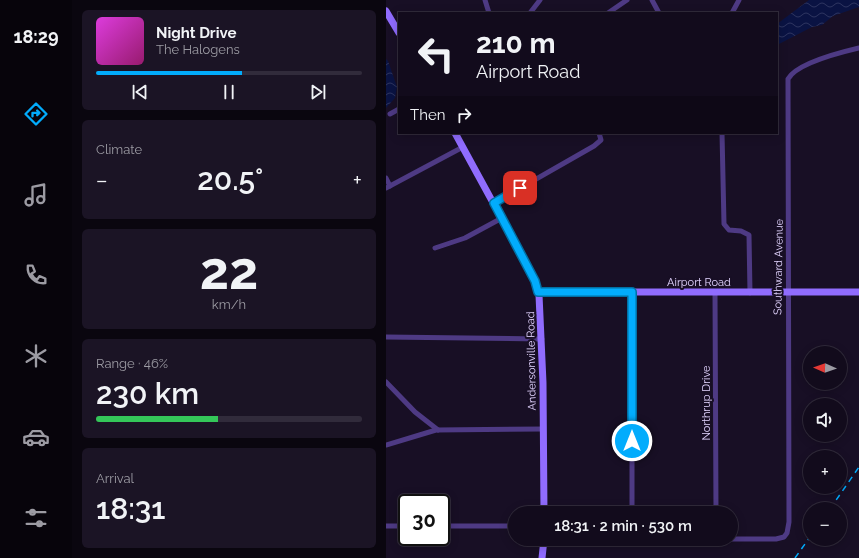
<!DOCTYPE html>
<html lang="en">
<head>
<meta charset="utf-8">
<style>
  :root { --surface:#120b1c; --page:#1b1425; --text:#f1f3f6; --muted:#9c9ba3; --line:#312b3b; --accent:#02acfc }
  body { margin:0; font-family:Raleway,sans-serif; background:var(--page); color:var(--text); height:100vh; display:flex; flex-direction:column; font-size:15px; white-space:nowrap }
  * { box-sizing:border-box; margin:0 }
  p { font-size:13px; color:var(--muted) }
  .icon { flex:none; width:22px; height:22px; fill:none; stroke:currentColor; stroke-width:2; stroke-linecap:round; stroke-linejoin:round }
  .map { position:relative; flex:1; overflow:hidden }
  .details { display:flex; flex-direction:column; gap:10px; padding:10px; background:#0a060f; width:314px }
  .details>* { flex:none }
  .guide { position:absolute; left:12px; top:12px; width:380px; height:122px; border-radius:0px; box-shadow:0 2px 10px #0003,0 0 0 1px var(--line); background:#120b1c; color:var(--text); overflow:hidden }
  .needle { width:26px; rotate:272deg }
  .tools { position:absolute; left:417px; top:346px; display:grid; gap:8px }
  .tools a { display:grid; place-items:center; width:44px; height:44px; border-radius:50%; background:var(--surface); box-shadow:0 2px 10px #0003,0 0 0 1px var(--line); font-size:20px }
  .speed { position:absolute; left:12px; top:494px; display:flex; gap:8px; font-size:20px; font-weight:700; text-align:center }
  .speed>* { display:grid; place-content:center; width:52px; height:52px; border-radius:50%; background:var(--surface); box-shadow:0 2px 10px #0003,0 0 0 1px var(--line); line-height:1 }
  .speed .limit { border:2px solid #111; border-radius:6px; background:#fff; color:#111 }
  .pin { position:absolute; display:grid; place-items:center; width:34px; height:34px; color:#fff; margin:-17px; border-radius:8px; box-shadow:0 2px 6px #0006 }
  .me { position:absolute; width:44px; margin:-22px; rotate:0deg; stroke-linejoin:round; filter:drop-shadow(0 0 3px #0008) }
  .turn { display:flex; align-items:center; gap:14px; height:84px; padding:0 12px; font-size:18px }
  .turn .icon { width:52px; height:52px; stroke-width:2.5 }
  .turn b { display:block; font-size:28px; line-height:34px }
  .then { display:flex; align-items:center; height:38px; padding:0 12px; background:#0003; gap:8px; font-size:15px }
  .big { font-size:30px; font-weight:600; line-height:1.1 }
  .details .widget { flex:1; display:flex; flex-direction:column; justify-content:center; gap:6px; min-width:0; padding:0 14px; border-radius:6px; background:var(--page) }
  .details .dial { align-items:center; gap:0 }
  .dial b { font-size:52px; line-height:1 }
  .song { display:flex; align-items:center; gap:12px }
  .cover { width:48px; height:48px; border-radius:6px; background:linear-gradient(135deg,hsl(300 70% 55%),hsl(320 70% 35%)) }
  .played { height:4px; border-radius:2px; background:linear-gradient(90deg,var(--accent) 55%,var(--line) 55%) }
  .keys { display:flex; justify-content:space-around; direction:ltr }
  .heat { display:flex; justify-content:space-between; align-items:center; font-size:22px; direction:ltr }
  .charge { height:6px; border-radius:3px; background:linear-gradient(90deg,#34c759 46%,var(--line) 0) }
  .trip { position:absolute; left:122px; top:506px; width:230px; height:40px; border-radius:20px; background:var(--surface); box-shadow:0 2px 10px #0003,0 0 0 1px var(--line); font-weight:600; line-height:40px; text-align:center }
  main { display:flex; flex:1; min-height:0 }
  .menu { display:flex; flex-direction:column; width:72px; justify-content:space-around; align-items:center; background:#07040b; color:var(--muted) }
  .menu .icon { width:28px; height:28px }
  .menu .selected { color:var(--accent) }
  .menu b { font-size:18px; color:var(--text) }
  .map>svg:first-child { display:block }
</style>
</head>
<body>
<main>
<nav class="menu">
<b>18:29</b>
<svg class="icon selected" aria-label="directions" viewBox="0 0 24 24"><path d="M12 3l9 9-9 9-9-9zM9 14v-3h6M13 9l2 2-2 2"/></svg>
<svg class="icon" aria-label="music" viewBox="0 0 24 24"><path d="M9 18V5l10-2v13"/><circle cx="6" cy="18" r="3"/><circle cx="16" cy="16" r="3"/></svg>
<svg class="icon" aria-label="phone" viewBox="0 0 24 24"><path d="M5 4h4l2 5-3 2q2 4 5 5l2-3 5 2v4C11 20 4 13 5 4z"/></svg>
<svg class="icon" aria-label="climate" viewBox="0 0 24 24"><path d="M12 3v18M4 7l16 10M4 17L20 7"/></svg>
<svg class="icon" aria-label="car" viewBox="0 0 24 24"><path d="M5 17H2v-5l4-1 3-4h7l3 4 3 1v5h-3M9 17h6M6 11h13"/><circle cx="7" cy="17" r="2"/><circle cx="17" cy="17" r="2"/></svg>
<svg class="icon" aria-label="filters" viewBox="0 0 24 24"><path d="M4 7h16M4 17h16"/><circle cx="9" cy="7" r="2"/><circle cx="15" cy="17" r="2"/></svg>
</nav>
<section class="details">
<div class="widget">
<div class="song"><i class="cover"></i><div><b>Night Drive</b><p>The Halogens</p></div></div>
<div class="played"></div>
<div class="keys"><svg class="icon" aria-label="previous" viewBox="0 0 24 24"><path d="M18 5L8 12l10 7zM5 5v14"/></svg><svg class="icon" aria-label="pause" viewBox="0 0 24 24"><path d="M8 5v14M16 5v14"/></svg><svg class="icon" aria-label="next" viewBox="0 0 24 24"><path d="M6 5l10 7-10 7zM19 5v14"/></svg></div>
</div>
<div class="widget"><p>Climate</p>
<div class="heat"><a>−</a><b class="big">20.5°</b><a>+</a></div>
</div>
<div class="widget dial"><b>22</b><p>km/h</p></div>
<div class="widget"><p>Range · 46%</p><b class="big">230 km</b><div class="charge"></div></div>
<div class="widget"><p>Arrival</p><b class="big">18:31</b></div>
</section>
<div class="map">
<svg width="473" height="558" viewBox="0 0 473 558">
  <defs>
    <pattern id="water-waves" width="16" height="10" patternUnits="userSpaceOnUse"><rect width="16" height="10" fill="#0a1343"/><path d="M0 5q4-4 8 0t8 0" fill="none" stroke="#2d345f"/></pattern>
  </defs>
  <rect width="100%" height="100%" fill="#180f25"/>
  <g fill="url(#water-waves)">
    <path d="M423 0H473V7L447 16 436 25 426 27 391 45V24Z"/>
    <path d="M0 59 2 61 11 87 9 98 0 108Z"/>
  </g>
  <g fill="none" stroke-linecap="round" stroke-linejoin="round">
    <g stroke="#4e3a84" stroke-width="5">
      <path d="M99 0 103 13"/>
      <path d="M266 0 273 13"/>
      <path d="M144 13 154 0"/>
      <path d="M222 13 241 0"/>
      <path d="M346 13 353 0"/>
      <path d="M4 114 13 109"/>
      <path d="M336 133 338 224 343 230 355 231 363 235 364 293"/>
      <path d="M0 178 4 186"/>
      <path d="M0 188 77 147"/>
      <path d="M108 203 208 146 215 140 213 133"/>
      <path d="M49 248 79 238 116 218"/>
      <path d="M329 293 330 513"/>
      <path d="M0 337 156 339"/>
      <path d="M0 382 29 412 52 430"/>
      <path d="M0 445 50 430 157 429"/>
      <path d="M246 513V293"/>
      <path d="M0 526H21"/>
      <path d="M55 526H129"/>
      <path d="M345 539H390L398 537 401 533 403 522 402 79C411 63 456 52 473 48"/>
    </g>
    <g stroke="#906cfe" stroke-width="7">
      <path d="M0 11 13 33"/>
      <path d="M69 133 128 241 149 281 153 295 157 383 158 513"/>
      <path d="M152 292H473"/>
      <path d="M156 558 158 539"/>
    </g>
    <g stroke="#02acfc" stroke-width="1.5" stroke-dasharray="6 5" stroke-linecap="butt">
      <path d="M444 509 473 467"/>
      <path d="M409 558 424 537"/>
    </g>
  </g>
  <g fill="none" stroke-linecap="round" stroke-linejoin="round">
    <g stroke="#0170a4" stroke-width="10">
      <path id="route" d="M134 188 108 203 149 281 152 292H246V441"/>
    </g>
    <use href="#route" stroke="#02acfc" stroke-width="7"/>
  </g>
  <g text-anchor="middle" stroke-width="4" stroke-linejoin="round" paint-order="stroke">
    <g font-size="11" fill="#e2d4ff" stroke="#180f25">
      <text transform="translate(392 267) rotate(-89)" y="4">Southward Avenue</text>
      <text x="313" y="286">Airport Road</text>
      <text transform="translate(145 361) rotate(-91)" y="4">Andersonville Road</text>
      <text transform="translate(320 403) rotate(-90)" y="4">Northrup Drive</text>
    </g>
  </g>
</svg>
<div class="tools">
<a><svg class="needle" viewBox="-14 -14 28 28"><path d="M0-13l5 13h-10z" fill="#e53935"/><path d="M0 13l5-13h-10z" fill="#9c9ba3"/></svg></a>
<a><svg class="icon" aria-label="sound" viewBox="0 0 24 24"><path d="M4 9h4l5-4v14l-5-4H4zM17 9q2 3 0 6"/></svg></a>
<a>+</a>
<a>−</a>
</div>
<div class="speed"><div class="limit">30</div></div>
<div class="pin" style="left:134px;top:188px;background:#d93025"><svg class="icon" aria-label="arrive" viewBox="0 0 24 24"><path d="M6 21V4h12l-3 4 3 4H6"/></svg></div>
<svg class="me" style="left:246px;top:441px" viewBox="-20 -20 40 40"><circle r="17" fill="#02acfc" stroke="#fff" stroke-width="3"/><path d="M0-11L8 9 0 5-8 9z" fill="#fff"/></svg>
<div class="trip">18:31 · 2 min · 530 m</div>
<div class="guide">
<div class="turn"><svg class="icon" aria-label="left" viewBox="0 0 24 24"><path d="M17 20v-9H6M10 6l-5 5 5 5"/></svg><div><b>210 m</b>Airport Road</div></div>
<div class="then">Then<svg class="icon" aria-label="right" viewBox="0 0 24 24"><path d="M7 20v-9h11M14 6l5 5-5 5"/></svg></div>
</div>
</div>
</main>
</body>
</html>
